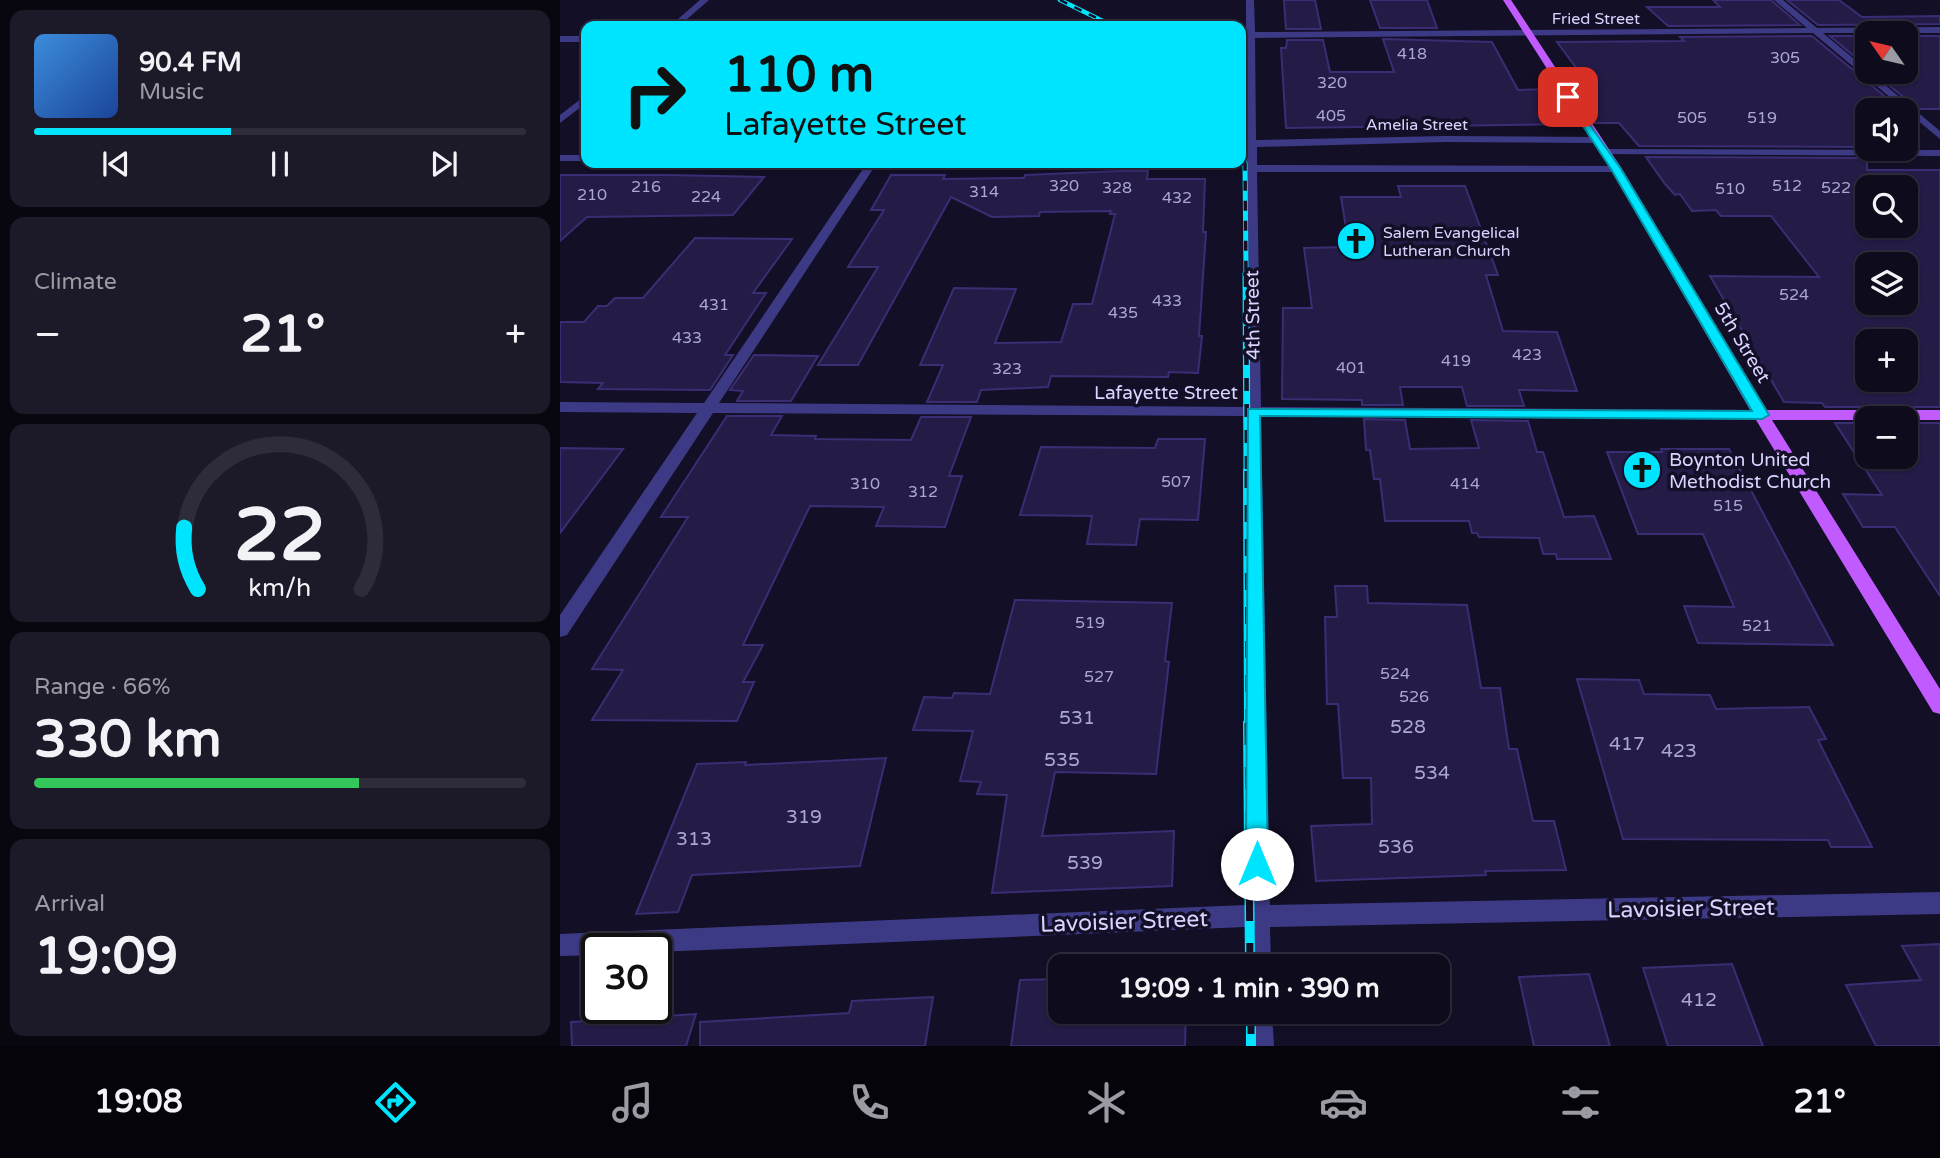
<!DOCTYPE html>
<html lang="en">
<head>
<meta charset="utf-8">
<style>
  :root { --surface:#0e0b1c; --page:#1c1929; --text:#f1f3f6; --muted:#9b9ba3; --line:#2e2b3b; --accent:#00e5ff }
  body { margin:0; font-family:"Varela Round",sans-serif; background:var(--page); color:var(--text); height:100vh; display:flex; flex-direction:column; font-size:26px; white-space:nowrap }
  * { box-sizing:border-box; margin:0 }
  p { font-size:23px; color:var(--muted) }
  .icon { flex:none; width:38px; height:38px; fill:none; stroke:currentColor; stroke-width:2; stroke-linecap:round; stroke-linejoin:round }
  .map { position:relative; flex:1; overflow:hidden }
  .details { display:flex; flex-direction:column; gap:10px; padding:10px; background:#08060f; width:560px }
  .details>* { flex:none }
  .banner { position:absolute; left:21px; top:21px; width:665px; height:147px; border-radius:14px; box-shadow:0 2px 5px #0004,0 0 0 2px var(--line); background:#00e5ff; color:#111; overflow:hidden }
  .needle { width:46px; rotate:304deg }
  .tools { position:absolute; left:1295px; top:21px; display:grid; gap:14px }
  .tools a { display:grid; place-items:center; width:63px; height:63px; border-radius:14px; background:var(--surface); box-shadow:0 2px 5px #0004,0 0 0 2px var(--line); font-size:35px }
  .speed { position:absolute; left:21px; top:933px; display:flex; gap:14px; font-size:35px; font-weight:700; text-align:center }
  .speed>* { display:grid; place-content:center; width:91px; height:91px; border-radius:50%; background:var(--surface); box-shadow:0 2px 5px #0004,0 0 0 2px var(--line); line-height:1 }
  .speed .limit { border:4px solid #111; border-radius:10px; background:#fff; color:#111 }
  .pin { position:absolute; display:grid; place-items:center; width:60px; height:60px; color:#fff; margin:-30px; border-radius:14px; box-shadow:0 4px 10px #0006 }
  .me { position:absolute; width:77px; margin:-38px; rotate:0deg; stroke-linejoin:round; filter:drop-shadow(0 0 5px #0008) }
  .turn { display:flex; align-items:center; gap:24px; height:147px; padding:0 28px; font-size:32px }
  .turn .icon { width:91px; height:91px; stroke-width:2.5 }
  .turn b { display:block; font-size:49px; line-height:60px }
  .big { font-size:52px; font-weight:700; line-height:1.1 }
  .details .card { flex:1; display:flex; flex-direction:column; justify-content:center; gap:10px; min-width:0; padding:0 24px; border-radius:14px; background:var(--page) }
  .details .dial { align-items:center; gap:0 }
  .dial svg { height:182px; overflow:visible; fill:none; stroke:var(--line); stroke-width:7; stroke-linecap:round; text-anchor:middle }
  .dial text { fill:var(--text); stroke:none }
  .song { display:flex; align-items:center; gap:21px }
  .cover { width:84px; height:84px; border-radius:10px; background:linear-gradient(135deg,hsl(210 70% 55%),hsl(220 70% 35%)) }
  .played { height:7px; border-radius:4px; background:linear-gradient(90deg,var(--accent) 40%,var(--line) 40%) }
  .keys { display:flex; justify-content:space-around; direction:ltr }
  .heat { display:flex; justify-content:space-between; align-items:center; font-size:38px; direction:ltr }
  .charge { height:10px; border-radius:5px; background:linear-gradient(90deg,#34c759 66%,var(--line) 0) }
  .trip { position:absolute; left:488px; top:954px; width:402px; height:70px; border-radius:14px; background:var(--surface); box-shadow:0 2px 5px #0004,0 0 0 2px var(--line); font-weight:700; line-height:70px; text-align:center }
  .dock { display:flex; height:112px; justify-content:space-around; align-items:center; background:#06040b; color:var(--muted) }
  .dock .icon { width:49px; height:49px }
  .dock .current { color:var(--accent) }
  .dock b { font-size:32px; color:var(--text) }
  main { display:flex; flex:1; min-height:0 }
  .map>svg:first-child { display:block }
</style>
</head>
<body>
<main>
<section class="details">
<div class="card">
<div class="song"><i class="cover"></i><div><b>90.4 FM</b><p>Music</p></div></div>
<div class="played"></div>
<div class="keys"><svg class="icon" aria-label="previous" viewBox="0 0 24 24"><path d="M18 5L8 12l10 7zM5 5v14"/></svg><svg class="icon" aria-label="pause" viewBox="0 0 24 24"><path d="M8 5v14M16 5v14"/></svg><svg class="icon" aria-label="next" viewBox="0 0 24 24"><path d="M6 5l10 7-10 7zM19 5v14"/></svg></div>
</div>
<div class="card"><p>Climate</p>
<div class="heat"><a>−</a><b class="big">21°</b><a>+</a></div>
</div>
<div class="card dial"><svg viewBox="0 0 100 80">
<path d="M14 69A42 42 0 1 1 86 69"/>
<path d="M14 69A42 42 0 0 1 8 42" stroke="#00e5ff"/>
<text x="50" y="56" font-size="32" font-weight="700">22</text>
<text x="50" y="72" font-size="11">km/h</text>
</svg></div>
<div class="card"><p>Range · 66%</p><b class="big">330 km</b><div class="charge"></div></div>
<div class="card"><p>Arrival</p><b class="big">19:09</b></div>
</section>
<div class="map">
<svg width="1380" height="1046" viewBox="0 0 1380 1046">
  <rect width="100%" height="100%" fill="#130f26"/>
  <g fill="#241b47" stroke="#3b2d73" stroke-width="2" fill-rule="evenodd">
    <path d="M724 0H755L761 29H726Z"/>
    <path d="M810 0H867L877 28H820Z"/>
    <path d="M1153 0H1211L1240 25 1108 26 1087 7H1160Z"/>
    <path d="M1227 0H1279L1302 17 1380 16V24L1258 25Z"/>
    <path d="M1252 36 1340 109H1307V147L1079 146 1059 123H1035L1013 89H1032L997 42 1124 41 1120 37Z"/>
    <path d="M1270 36H1307V67Z"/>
    <path d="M1346 36H1380V109H1358L1313 72H1346Z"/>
    <path d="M823 39 932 42 958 90 997 89 1019 124 726 128 721 48H726L727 40H763L770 72H834Z"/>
    <path d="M1086 157 1307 158V170H1380V407H1265L1262 403 1224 402 1150 276 1259 277 1211 216H1161L1156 210 1132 211 1120 194 1115 195 1105 184ZM1307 187H1346V226H1307ZM1307 264H1346V303H1307ZM1307 341H1346V380H1307Z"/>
    <path d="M559 171H588L587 179H645L643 232H646L639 336H642L638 373 609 372 608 377 491 376 488 387 421 390 417 402H367L383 365H360L394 288 456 289 435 343 501 342 513 304H532L555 214H550L551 211 480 212 479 216 432 217 391 197 298 365H258L318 267H288L324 210H311L331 175H385L383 179 464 178 465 175Z"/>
    <path d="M0 175H108L204 177 173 215 27 217 0 241Z"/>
    <path d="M838 186H905L938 275H926L943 331 997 332 1017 391 959 390 964 406H907L902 387H840L843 405H802V400L722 399 723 308H752L744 248 789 247 781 197H841Z"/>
    <path d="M135 238 232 239 193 293H206L165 355H173L150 390 38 389 43 383 0 382V322H24L38 306H47L55 298H83Z"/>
    <path d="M194 355 258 356 231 401H177L183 391 170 390Z"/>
    <path d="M167 416H222L211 435 256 436 255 439 351 440 361 417H411L389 476H402L385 527 316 526 324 507 250 506 183 645H203L183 682H194L177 721 32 720 63 670 32 669 128 517H101Z"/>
    <path d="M804 419 845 420 850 449 919 448 911 420 968 421 977 452H983L1004 517 1034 516 1051 559H997L996 554H983L979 538 919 537 917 533H912L909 521H825L820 479H814L810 450H806Z"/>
    <path d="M1275 423H1307V457H1346V423H1380V596L1335 527H1303L1283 494 1322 495Z"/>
    <path d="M598 439H645L638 520 580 519 576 545 527 544 532 516 460 515 481 447 595 448Z"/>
    <path d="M0 448 63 449 0 533Z"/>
    <path d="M1101 449H1169L1273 645 1138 643 1124 606 1174 607 1143 534H1078L1047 452H1102Z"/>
    <path d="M775 586H807L808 603 907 605 921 688H940L949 749H957L973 821H994L1006 870 925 871 926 875 756 881 751 826 812 824 811 778H783L778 704H767L765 617H777Z"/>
    <path d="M455 600 612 603 605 661 609 662 596 774 495 772 482 836 614 831 612 886 432 893 447 795 417 794 421 782 400 781 413 731 353 730 364 697 392 698 394 693 430 694Z"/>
    <path d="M1017 679 1079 680 1084 694 1150 695 1156 709 1249 707 1266 739 1258 740 1312 847H1271L1268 840 1063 839Z"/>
    <path d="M326 758 300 866 132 875 118 912 76 914 137 764 186 762 185 765Z"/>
    <path d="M1380 944V1046H1316L1286 985 1361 980 1342 946Z"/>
    <path d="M1172 964 1203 1046H1108L1083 968Z"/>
    <path d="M1029 974 1050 1046H974L959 977Z"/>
    <path d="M500 979V1012H626L625 1046H451L460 980Z"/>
    <path d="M373 997 365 1046H140V1022L289 1013 292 1001Z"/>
    <path d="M136 1014 126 1046H12L11 1022Z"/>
  </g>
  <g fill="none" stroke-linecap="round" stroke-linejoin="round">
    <g fill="#3d3a85" fill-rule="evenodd">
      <path d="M140 0H149L119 26H110Z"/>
      <path d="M686 0H694L695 32 1247 28 1214 0H1223L1257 28 1380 27V33H1263L1380 131V139L1253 33 695 38 696 140 885 136 1035 137 1040 140 1035 143 885 142 697 147V165L1056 166 1062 169 1056 172H697L701 407 1201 410 1209 415 1201 420 701 416 710 905 1380 892V914L710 927 711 966H685V927L96 952V948H37V955L0 956V934L685 905 686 416 153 413 7 635 0 637V615L137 413 0 412V402L144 403 307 163H317L159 403 686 407V170L677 163H681V158L686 160V147H681V141H686Z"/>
      <rect x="0" y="36" width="26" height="6"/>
      <path d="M26 95V103L0 123V115Z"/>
      <path d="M1044 149 1380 150V156L1040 154 1039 152Z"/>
      <rect x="0" y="155" width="26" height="6"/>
      <path d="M686 1012H712L714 1046H686Z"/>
    </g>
    <path fill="#c25bff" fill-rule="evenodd" d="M943 0H951L1062 169 1206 410H1380V420H1212L1380 689V714L1373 712 1193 415 1051 169Z"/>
    <g stroke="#00e5ff" stroke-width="4.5">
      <path id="rail-far4" d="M500 0 553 26"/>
    </g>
    <g stroke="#00e5ff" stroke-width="5">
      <path id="rail-far3" d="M681 141 685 164 686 275"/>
    </g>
    <g stroke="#00e5ff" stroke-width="7">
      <path id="rail-far2" d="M686 274 687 472"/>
    </g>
    <g stroke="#00e5ff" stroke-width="8">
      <path id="rail-far1" d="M687 471 688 724"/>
    </g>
    <g stroke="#00e5ff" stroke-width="10">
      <g id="rail">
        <path d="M688 723 690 966"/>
        <path d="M691 1012V1046"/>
      </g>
    </g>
    <use href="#rail-far4" stroke="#130f26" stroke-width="2.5" stroke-dasharray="8" stroke-linecap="butt"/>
    <use href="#rail-far3" stroke="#130f26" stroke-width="3.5" stroke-dasharray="10" stroke-linecap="butt"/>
    <use href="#rail-far2" stroke="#130f26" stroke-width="4.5" stroke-dasharray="13" stroke-linecap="butt"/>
    <use href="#rail-far1" stroke="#130f26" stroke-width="5" stroke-dasharray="17" stroke-linecap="butt"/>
    <use href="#rail" stroke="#130f26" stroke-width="7" stroke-dasharray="22" stroke-linecap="butt"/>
  </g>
  <path fill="#00e5ff" stroke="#0095a6" stroke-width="2" d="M1008 94 1061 169 1209 415 1202 419 700 416 708 864 704 871 697 874 689 871 686 864 688 409 1192 411 1051 169 1004 97Z"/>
  <defs>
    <g id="church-disc" transform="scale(2.0125)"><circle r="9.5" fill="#00e5ff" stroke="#130f26"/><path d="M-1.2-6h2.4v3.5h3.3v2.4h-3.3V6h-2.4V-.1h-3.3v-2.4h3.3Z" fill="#111"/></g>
  </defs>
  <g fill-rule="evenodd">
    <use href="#church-disc" x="796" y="241"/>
    <use href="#church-disc" x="1082" y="470"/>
  </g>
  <g text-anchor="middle" stroke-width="7" stroke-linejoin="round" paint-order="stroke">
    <g font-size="16" fill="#d9d4ff" stroke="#130f26">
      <text x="1036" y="24">Fried Street</text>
      <text x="857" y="130">Amelia Street</text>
    </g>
    <g font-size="16" fill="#aca6d1">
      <text x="852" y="59">418</text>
      <text x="1225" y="63">305</text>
      <text x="772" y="88">320</text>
      <text x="771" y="121">405</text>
      <text x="1132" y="123">505</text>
      <text x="1202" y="123">519</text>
      <text x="504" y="191">320</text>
      <text x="1227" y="191">512</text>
      <text x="86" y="192">216</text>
      <text x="557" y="193">328</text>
      <text x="1276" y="193">522</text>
      <text x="1170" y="194">510</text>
      <text x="424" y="197">314</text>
      <text x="32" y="200">210</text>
      <text x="146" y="202">224</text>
      <text x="617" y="203">432</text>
      <text x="1234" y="300">524</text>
      <text x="607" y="306">433</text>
      <text x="154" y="310">431</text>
      <text x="563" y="318">435</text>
      <text x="127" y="343">433</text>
      <text x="967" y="360">423</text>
      <text x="896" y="366">419</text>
      <text x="791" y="373">401</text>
      <text x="447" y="374">323</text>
      <text x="616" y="487">507</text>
      <text x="305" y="489">310</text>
      <text x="905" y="489">414</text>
      <text x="363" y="497">312</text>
      <text x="1168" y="511">515</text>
      <text x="530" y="628">519</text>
      <text x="1197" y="631">521</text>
      <text x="835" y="679">524</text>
      <text x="539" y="682">527</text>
      <text x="854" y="702">526</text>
    </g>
    <g font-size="16" fill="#d9d4ff" stroke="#130f26" text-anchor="start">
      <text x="823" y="238">Salem Evangelical<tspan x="823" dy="18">Lutheran Church</tspan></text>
    </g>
    <g font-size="19" fill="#d9d4ff" stroke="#130f26">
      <text transform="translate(692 315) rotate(-91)" y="7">4th Street</text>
      <text transform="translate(1183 342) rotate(59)" y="7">5th Street</text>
      <text x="606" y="399">Lafayette Street</text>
    </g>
    <g font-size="19" fill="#d9d4ff" stroke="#130f26" text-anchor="start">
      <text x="1109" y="466">Boynton United<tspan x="1109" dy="22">Methodist Church</tspan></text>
    </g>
    <g font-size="19" fill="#aca6d1">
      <text x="517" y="724">531</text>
      <text x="848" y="733">528</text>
      <text x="1067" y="750">417</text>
      <text x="1119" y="757">423</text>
      <text x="502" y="766">535</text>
      <text x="872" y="779">534</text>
      <text x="244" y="823">319</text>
      <text x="134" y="845">313</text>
      <text x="836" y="853">536</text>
      <text x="525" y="869">539</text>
      <text x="1139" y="1006">412</text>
    </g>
    <g font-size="23" fill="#d9d4ff" stroke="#130f26">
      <text transform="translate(1131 908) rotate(-1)" y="8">Lavoisier Street</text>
      <text transform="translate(564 921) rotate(-2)" y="8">Lavoisier Street</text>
    </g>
  </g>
</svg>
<div class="tools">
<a><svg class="needle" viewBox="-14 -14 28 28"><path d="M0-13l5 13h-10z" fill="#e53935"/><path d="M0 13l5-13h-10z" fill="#9b9ba3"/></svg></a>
<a><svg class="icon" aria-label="sound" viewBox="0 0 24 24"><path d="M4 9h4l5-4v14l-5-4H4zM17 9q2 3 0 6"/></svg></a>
<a><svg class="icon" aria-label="search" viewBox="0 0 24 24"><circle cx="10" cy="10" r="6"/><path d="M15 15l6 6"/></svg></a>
<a><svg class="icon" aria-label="layers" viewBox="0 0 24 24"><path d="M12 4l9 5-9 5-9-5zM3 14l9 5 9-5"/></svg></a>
<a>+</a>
<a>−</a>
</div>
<div class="speed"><div class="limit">30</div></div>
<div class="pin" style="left:1008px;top:97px;background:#d93025"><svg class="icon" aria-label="arrive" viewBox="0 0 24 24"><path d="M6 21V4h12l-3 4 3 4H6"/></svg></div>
<svg class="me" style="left:697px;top:864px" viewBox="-20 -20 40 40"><circle r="19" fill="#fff"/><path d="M0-13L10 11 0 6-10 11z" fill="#00e5ff"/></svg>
<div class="trip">19:09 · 1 min · 390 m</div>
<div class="banner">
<div class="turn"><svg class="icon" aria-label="right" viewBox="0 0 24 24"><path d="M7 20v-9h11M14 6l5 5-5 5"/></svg><div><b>110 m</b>Lafayette Street</div></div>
</div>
</div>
</main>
<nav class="dock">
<b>19:08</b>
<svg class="icon current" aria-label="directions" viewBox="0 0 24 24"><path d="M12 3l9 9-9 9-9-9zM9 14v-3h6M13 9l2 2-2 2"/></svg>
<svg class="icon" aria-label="music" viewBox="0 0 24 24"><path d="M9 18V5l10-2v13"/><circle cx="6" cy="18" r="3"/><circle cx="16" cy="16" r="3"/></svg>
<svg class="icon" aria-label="phone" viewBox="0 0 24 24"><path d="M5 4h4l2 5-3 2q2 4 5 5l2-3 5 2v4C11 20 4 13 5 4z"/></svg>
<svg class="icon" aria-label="climate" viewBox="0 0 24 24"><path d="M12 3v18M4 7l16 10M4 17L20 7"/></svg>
<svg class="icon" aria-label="car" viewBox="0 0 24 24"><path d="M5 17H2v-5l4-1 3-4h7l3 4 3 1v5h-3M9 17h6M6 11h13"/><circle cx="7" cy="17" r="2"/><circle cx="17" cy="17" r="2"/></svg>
<svg class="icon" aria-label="filters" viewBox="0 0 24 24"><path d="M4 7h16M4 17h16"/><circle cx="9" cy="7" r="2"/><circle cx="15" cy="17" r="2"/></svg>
<b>21°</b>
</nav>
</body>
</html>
